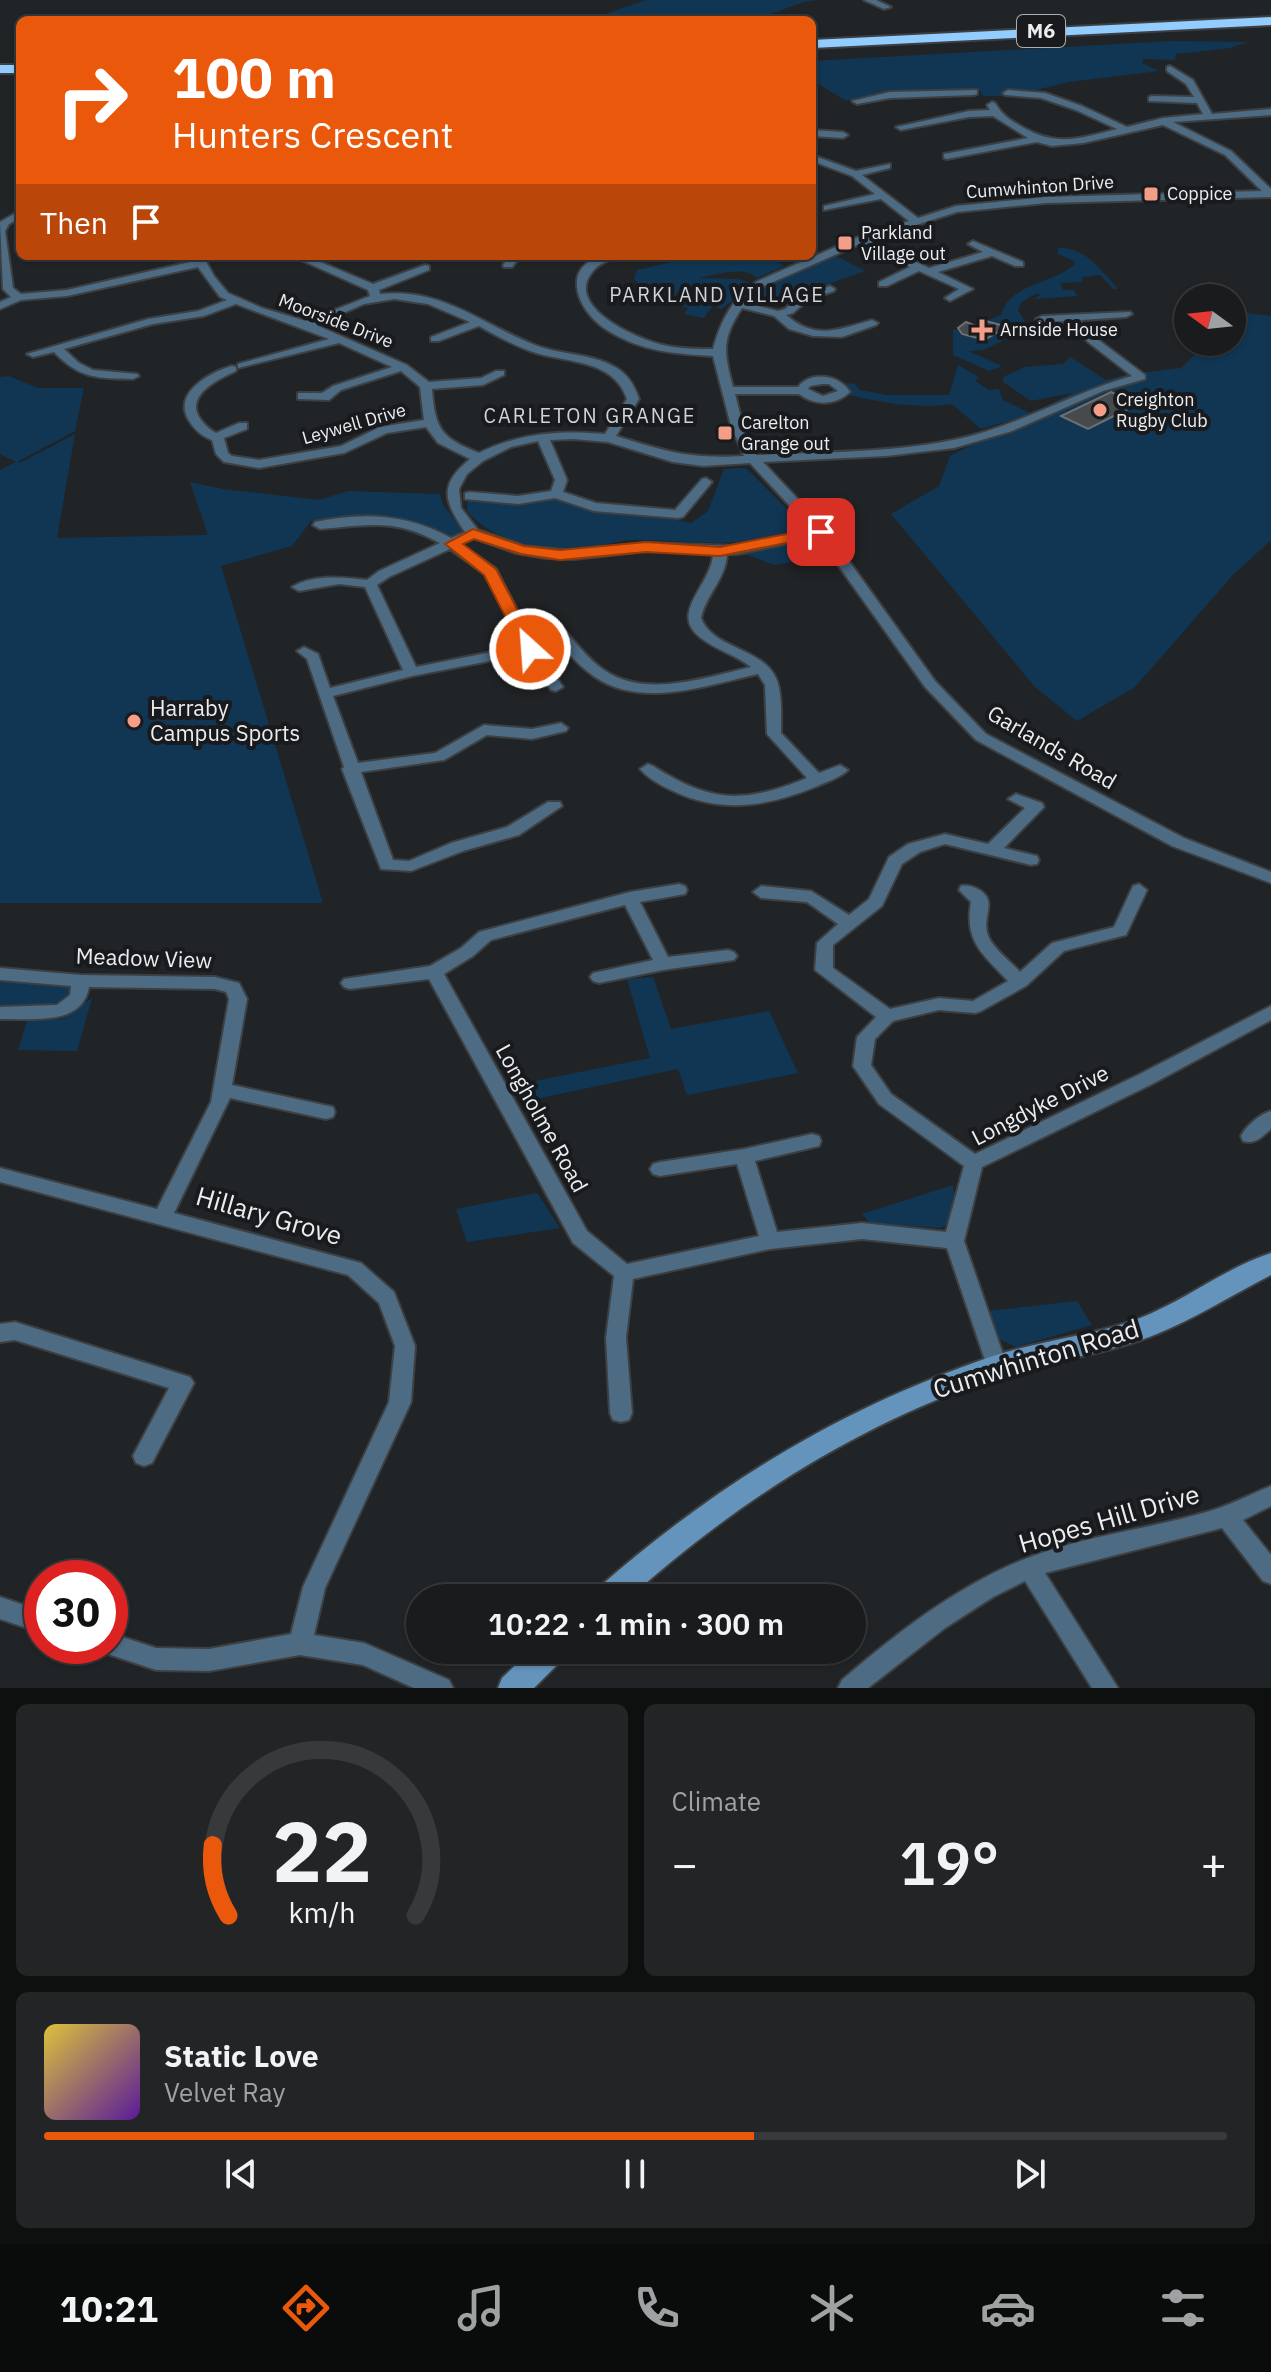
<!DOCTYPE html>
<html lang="en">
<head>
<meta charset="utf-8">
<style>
  :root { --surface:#191b1c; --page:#222425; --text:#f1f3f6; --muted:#9fa1a3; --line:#37393b; --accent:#ea580c }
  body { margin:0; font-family:"IBM Plex Sans",sans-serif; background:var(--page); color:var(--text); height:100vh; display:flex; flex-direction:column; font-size:30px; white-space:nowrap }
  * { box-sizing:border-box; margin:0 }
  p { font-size:26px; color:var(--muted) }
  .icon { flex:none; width:44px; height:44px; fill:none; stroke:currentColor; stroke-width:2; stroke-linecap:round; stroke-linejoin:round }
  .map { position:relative; height:1688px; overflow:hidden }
  .details { display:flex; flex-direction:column; gap:16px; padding:16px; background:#0e0f0f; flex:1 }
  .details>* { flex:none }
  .guide { position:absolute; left:16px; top:16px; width:800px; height:244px; border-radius:12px; box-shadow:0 2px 6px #0004,0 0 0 2px var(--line); background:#ea580c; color:#fff; overflow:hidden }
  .needle { width:52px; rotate:285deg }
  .buttons { position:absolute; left:1174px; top:284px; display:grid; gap:16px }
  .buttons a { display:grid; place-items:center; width:72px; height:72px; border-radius:50%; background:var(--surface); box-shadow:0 2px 6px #0004,0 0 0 2px var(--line); font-size:40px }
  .speed { position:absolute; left:24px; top:1560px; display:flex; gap:16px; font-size:40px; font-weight:700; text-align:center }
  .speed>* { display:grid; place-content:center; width:104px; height:104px; border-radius:50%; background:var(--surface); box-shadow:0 2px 6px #0004,0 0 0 2px var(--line); line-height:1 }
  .speed .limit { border:12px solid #d22; background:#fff; color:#111 }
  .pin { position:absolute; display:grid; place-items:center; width:68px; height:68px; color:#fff; margin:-34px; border-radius:16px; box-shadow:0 4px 12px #0006 }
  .me { position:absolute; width:88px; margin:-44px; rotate:334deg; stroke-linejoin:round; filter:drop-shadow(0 0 6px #0008) }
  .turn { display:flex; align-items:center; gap:28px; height:168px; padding:0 24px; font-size:36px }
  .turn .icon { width:104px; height:104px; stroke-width:2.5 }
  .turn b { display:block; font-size:56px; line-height:68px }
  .then { display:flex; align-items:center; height:76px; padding:0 24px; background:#0003; gap:16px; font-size:30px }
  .big { font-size:60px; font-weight:600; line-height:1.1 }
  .details .widget { flex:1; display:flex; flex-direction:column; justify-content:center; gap:12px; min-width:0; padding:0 28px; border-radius:12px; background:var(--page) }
  .details .dial { align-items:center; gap:0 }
  .dial svg { height:208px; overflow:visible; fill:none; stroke:var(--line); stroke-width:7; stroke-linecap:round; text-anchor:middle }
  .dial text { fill:var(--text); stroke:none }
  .song { display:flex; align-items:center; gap:24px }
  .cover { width:96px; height:96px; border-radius:12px; background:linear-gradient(135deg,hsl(50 70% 55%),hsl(270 70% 35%)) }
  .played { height:8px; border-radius:4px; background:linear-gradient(90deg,var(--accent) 60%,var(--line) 60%) }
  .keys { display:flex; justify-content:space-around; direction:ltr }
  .heat { display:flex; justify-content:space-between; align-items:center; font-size:44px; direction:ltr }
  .details .tiles { flex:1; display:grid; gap:16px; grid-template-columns:1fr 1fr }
  .widget:last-child { grid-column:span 2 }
  .trip { position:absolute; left:406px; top:1584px; width:460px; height:80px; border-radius:40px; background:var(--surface); box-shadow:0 2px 6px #0004,0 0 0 2px var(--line); font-weight:600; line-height:80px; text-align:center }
  .tabs { display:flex; height:128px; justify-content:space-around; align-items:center; background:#0a0b0b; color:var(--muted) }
  .tabs .icon { width:56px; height:56px }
  .tabs .current { color:var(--accent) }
  .tabs b { font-size:36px; color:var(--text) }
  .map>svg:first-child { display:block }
</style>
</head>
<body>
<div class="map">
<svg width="1271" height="1688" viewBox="0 0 1271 1688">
  <rect width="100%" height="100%" fill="#212426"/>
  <g fill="#103654">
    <path d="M646 0H819L804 2 754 20H617L608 13Z"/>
    <path d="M1172 41 1248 42 1230 48 1176 54 1175 60 1143 59 1142 63 1159 71 1069 82 1012 96H983L980 91 868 95 846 101 812 80V61Z"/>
    <path d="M1058 248C1086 247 1101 270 1118 289H1113L1100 275 1083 277 1082 282 1060 283 1063 290H1074L1077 296 1035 299 1041 294H1035L1022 302 1018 310 1033 335 1021 332 983 350 968 351 1000 365V367L989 371 953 355V329L963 331 962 334C980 343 990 337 1007 328L986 321 1001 315C1009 283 1054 284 1075 264L1074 261 1058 254Z"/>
    <path d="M834 255 865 271 797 295 786 307 747 299C759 277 811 263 834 255Z"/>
    <path d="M697 256H768L784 266 757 278C743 265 716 275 699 278L737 279 751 283 746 291 721 309 716 306 718 298 704 318 684 314 688 308 682 307 698 287 685 285 670 301 660 299 655 306 652 305 634 278 637 270Z"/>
    <path d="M1232 311 1271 316V540L1232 576 1135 687 1077 721 1035 687 891 514 939 486 950 456 1029 415 981 429 952 404C916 409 884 403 849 395L846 383 855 384 860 390 887 395H949L958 365 979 377 975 381 989 390 999 389 1003 400 1032 414 1072 393 1031 401 1003 382V377L1025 367 1063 364 1070 357 1106 380 1130 374 1181 368 1200 350 1197 342H1232Z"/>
    <path d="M9 376 38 388H84L75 431 17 462 20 463 75 434 57 538 208 535 190 482 223 489 319 500 348 491 440 494 443 505 462 529 461 534 451 538C407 513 360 513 311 521L292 546 221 566 323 903H0V470L16 462 0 454V377Z"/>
    <path d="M746 468 802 524 797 530C777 534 757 541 737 542 702 544 668 540 633 540 619 540 605 546 591 547 549 552 495 544 467 511L468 498 516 502 562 499 584 509 646 514 691 523 708 511 724 469Z"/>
    <path d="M809 539 824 556 775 565 744 554Z"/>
    <path d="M653 977 671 1029 769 1011 798 1073 687 1095 678 1069 531 1100 525 1083 650 1058 627 979Z"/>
    <path d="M0 981 67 986 71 990C60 1012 22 1005 0 1006Z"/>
    <path d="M92 998 77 1051 18 1050 27 1021 63 1019Z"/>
    <path d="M953 1185 954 1198 947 1225 940 1228 870 1223 862 1214Z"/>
    <path d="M537 1193 560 1228 467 1242 456 1209Z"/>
    <path d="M1077 1301 1092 1325 1016 1347 999 1339 988 1311Z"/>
  </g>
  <g fill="#474a4d" stroke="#6d7073" stroke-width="2">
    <path d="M986 321 1008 327 984 340 962 334 958 328 966 322 976 326Z"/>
    <path d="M1111 392 1138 404 1088 429 1061 416Z"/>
  </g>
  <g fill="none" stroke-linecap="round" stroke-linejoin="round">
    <g stroke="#3d4042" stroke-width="4">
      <g id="street">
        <path d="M864 0H876L891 7 884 9Z"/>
        <path d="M1170 66 1193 80 1212 114 1271 109V115L1173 122 1231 151 1271 189V197L1046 203 957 212 869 240 929 268 983 252 968 244 973 241 1023 262V266H1015L992 256 938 272 973 289 950 301 945 298 959 289 919 271 887 286H879V282L910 267 860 244 766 285 752 294 746 303 778 311 785 309 800 296 830 286 835 289 834 291 808 300 793 313 786 315C816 341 839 329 872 320L878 323 876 325 842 337 813 336 789 329 774 316 742 308C721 339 724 353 733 387H798C811 370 840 375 850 392 835 406 815 406 799 394H735L743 426 756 455C821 452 889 453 953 440 1015 428 1071 393 1132 376L1088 342 1069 321 1042 322 1036 319 1042 316 1130 312 1132 314 1126 317 1081 320 1096 338 1145 375V379L1103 391 1012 431 954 448 886 456 763 462 826 529 935 681 986 734 1184 838 1271 872V883L1172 846 976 740 925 687 818 537 737 554H727C726 579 706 594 701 618 714 652 772 647 779 688 782 702 781 718 781 733L819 773 840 765 848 770C840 778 826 782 815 787 766 807 720 814 671 790 660 785 648 778 640 769L648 764 653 766C711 803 743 804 807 778L767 734 765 685 758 674C708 685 642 709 595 677 577 665 560 644 547 628L549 625H559C574 639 586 658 604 670 645 699 707 677 751 667 736 655 716 650 701 638 667 613 713 584 713 553L646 551 574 559 546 558 516 553 474 538 460 544 496 569 537 649 563 687 556 691 551 690 526 654 412 676 333 696 358 763 435 753 484 725 532 729 561 723 568 728 566 731 532 739 487 735 444 760 361 772 393 860 409 861 451 843 507 827 548 802H560L562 806 519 835 463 851 411 871 381 869 342 769 344 767 307 659 297 651 304 647 318 654 330 688 403 670 365 587 339 584 299 591 292 587C312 574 344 577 367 580L379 571 440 543C395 518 369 525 320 529L313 525 315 522C364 512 407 514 451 538L465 532C444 501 438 485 470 459L438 443 426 427 387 433 344 453 259 468 224 462 216 454 212 440C201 436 194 429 188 419 173 392 211 372 232 366L236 367V371C218 379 183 396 201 420 206 426 210 430 216 433L239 423H247V429L224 438 228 453 232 456 259 460 341 446 380 427 424 420 420 387 401 371 341 390 329 400 298 399V393H322L333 386 392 367 339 343 238 368V364L329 339 236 304 204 316 153 324 64 349 79 363 93 370 137 374 139 376 133 379C97 378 80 379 54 352L33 357 27 354 148 319 198 311 227 300 220 297 198 267 67 296 21 300 0 309V302L11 297 3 289 0 222 16 213 20 214V218L9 224 5 231 13 288 21 294 67 290 195 261 193 256H203L214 276 228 293 262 308 306 321 370 296 368 290 292 256H306L373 284 425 265 429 266V270L379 290 380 294C442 287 483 325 535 345 560 355 589 353 613 366 627 373 634 384 639 399L616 436C667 452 690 459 744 456L731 426 713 356C675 354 640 351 607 330 570 306 561 256 615 256 609 261 600 263 594 270 561 306 637 339 663 345 679 349 697 349 713 349 721 320 733 297 758 281L856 238 909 221 881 199 824 210V206L875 194 852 176 812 161V155L856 171 890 164V168L862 175 918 218 956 206 1046 197 1262 191 1225 155 1163 125 1083 143 1052 146 1037 142 947 159 944 158V154L1028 138 993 116 969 117 901 130 896 127 969 111 990 110 987 105 992 102 995 103C1003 116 1010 120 1024 128 1058 147 1081 138 1117 129L1076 110 1041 98 1005 95 1003 93 1008 90 1045 93 1082 106 1127 127 1163 118 1203 114 1197 103 1149 101V97L1152 96 1194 97 1186 84 1167 71V67ZM394 299 428 304 470 322 431 337V341H439L479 326C497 336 516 347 536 353 570 363 614 360 627 399L605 434C560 430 519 433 479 453 441 438 435 429 432 389L483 385 504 375V371H496L481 378 429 382 407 365 316 325 364 304ZM822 384H829L838 391 823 396 808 389 810 386ZM573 439 608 442 673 462 703 466 750 463 812 530 737 546 646 543 574 551 524 546 478 530 461 508 459 489 467 474 483 461 511 447 538 441 555 480 551 491 518 496 470 492 465 493V499L518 504 555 498 594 511 678 518 683 517 712 482 706 478 702 479 675 510 596 503 563 492 567 480 550 440ZM450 549 485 574 522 646 416 667 377 585 389 577Z"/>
        <path d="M977 90V94L974 95 890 98 857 104 852 101 890 92Z"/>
        <path d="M812 130 843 132 848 135 843 138 812 136Z"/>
        <path d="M510 256H521L512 267H504L503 265Z"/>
        <path d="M1016 794 1042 803 1044 807 1004 848 1037 856 1039 860 1037 864 1031 865 945 844 920 852 902 864 882 906 833 945V968L890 1009 939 998 973 1001 1008 981C983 954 964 942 971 902L959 890 961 886C970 884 985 890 988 900 991 910 982 923 989 938 996 951 1010 961 1020 972L1052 943 1114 927 1133 886 1139 884 1147 890 1126 935 1064 951 1026 986 981 1011 975 1013 939 1010 893 1021 875 1039 871 1065 891 1094 975 1154 1140 1074 1271 1006V1020L1152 1084 982 1167 964 1241 1007 1366 1004 1372 997 1375 990 1372 987 1366 947 1248 862 1239 770 1249 633 1279 626 1338 632 1413 629 1420 621 1422 613 1420 610 1413 606 1338 614 1276 573 1243 429 979 350 989 344 987 341 983 344 979 430 966 461 948 479 932 630 892 679 884 685 886 687 890 685 894 640 902 668 957 728 950 734 952 737 956 734 960 663 970 599 983 593 981 590 977 593 973 653 960 625 905 491 940 473 956 444 974 587 1231 627 1264 759 1236 737 1164 660 1176 653 1174 650 1169 653 1164 660 1162 744 1149 812 1134 819 1136 821 1141 819 1146 755 1161 777 1232 862 1223 946 1232 964 1166 879 1104 853 1066 857 1037 876 1017 815 970 817 943 838 924 807 902 761 898 753 892 761 886 811 891 849 915 869 899 889 857 908 844 945 834 988 844 1025 808 1008 799Z"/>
        <path d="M0 968 81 975 215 977 239 983 247 999 232 1085 333 1107 335 1112 333 1117 326 1119 230 1098 174 1213 361 1263 394 1292 415 1346 411 1402 325 1588 314 1635 364 1643 449 1680 453 1688H414L363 1665 300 1655 209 1671 156 1670 102 1652 99 1646H110V1633L156 1648 209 1649 291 1634 303 1587 389 1402 395 1346 379 1303 348 1275 0 1182V1168L157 1209 211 1102 229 999 226 992 215 989 89 987C82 1027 31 1018 0 1019V1007L57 1005 70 995 71 986 0 980Z"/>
        <path d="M1271 1111V1129C1262 1136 1256 1145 1243 1141L1241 1136C1246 1126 1260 1114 1271 1111Z"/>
        <path d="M15 1322 190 1377 194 1383 152 1463 144 1466 136 1463 133 1456 169 1388 15 1340 0 1342V1324Z"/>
        <path d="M1271 1486V1506L1243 1520 1271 1555V1584L1263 1581 1222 1528 1045 1573 1118 1688H1092L1025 1581 993 1597 945 1628 868 1688H838L842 1680C897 1633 957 1586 1025 1559 1082 1536 1144 1530 1203 1513 1227 1507 1248 1495 1271 1486Z"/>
        <path d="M0 1597 42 1611V1633L0 1619Z"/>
      </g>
    </g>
    <g stroke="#3d4042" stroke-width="4">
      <g id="secondary">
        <path d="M1271 1253V1275C1232 1295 1193 1320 1152 1336 1104 1355 1050 1360 1000 1376 862 1422 737 1501 629 1598H594L598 1588C718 1483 841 1408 993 1356 1041 1340 1093 1336 1140 1318 1186 1300 1225 1268 1271 1253Z"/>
        <path d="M531 1650H567L562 1660 534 1688H498L502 1678Z"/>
      </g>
    </g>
    <g stroke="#3d4042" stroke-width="4">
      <g id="highway">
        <path d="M1271 17V25L812 48V40Z"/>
        <rect x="0" y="65" width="20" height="8"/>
      </g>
    </g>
    <use href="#street" fill="#4e6b84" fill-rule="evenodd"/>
    <use href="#secondary" fill="#6493bb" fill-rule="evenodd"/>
    <use href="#highway" fill="#93cdff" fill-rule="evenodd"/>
  </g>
  <path fill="#ea580c" stroke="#983908" stroke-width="2" d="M821 527 829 532 827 535 720 556 646 552 560 560 521 554 474 539 463 544 496 569 538 649 530 654 522 649 484 575 445 544 473 529 524 546 560 550 646 542 720 547Z"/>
  <g fill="#f49e88" stroke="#181a1d" stroke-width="3">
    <rect x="1143" y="186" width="16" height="16" rx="4"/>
    <rect x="837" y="235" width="16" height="16" rx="4"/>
    <path d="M978 318h8v8h8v8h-8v8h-8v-8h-8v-8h8z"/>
    <circle cx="1100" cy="410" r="8"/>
    <rect x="717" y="425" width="16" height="16" rx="4"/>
    <circle cx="134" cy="721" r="8"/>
  </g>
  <g text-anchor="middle" stroke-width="8" stroke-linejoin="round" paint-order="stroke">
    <g font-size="18" fill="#ebedef" stroke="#181a1d">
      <text transform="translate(1040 187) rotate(-4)" y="6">Cumwhinton Drive</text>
      <text transform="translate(336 321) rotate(21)" y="6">Moorside Drive</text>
      <text transform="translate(354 424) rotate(-16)" y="6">Leywell Drive</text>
    </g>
    <g font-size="18" fill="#ebedef" stroke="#181a1d" text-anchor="start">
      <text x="1167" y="200">Coppice</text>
      <text x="861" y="239">Parkland<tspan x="861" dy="21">Village out</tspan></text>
      <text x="1000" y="336">Arnside House</text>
      <text x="1116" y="406">Creighton<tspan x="1116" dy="21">Rugby Club</tspan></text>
      <text x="741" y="429">Carelton<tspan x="741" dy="21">Grange out</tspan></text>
    </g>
    <rect fill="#181a1d" stroke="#acaeb0" stroke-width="2" x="1017" y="15" width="48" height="32" rx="6"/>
    <g font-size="20" font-weight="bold" fill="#ebedef">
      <text x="1041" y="38">M6</text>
    </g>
    <g font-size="20" letter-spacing="2" fill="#d0d4d7" stroke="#181a1d">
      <text x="717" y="302">PARKLAND VILLAGE</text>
      <text x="590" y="423">CARLETON GRANGE</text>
    </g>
    <g font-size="22" fill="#ebedef" stroke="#181a1d" text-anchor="start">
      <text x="150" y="716">Harraby<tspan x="150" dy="25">Campus Sports</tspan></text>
    </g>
    <g font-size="22" fill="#ebedef" stroke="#181a1d">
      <text transform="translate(1052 747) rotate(30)" y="8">Garlands Road</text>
      <text transform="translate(144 958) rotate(2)" y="8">Meadow View</text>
      <text transform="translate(1040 1105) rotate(-27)" y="8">Longdyke Drive</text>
      <text transform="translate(542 1118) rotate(61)" y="8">Longholme Road</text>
    </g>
    <g font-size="26" fill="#ebedef" stroke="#181a1d">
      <text transform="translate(269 1216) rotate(16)" y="9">Hillary Grove</text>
      <text transform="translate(1036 1359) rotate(-17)" y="9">Cumwhinton Road</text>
      <text transform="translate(1109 1519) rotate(-16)" y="9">Hopes Hill Drive</text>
    </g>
  </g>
</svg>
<div class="buttons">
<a><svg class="needle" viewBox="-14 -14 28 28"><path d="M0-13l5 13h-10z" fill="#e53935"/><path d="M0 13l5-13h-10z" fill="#9fa1a3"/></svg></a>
</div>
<div class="speed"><div class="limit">30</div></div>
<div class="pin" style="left:821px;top:532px;background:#d93025"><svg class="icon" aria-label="arrive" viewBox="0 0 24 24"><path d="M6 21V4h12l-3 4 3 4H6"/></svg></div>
<svg class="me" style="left:530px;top:649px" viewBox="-20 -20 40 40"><circle r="17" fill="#ea580c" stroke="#fff" stroke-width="3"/><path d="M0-11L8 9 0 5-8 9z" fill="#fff"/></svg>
<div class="trip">10:22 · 1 min · 300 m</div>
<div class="guide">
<div class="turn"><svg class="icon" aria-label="right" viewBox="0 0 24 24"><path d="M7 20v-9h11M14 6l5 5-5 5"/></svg><div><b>100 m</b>Hunters Crescent</div></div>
<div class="then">Then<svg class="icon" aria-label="arrive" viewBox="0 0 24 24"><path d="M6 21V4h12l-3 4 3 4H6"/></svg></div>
</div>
</div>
<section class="details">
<div class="tiles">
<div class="widget dial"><svg viewBox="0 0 100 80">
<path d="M14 69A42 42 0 1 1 86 69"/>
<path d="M14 69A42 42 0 0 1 8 42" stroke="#ea580c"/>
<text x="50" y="56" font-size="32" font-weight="700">22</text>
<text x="50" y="72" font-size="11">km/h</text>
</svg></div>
<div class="widget"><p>Climate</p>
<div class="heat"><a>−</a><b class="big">19°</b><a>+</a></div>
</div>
<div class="widget">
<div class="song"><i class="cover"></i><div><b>Static Love</b><p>Velvet Ray</p></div></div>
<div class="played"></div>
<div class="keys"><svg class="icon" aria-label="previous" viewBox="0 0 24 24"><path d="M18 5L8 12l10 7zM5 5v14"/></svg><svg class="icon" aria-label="pause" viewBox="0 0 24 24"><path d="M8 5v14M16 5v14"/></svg><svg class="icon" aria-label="next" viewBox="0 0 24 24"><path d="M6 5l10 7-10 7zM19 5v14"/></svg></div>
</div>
</div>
</section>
<nav class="tabs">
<b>10:21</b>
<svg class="icon current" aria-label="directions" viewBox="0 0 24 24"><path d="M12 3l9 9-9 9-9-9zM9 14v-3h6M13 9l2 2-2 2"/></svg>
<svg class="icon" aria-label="music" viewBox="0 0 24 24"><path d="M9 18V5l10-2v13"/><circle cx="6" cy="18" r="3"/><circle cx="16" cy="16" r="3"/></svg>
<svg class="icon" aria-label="phone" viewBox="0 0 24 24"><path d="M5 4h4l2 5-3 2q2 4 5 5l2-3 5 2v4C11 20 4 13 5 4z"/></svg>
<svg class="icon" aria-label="climate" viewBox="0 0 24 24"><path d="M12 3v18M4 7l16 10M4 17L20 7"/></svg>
<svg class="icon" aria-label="car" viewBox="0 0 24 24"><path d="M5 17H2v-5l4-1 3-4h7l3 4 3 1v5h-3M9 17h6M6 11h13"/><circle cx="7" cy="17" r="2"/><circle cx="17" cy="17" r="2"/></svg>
<svg class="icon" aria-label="filters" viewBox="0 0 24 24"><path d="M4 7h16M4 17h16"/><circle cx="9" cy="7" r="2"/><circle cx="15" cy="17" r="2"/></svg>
</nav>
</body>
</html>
